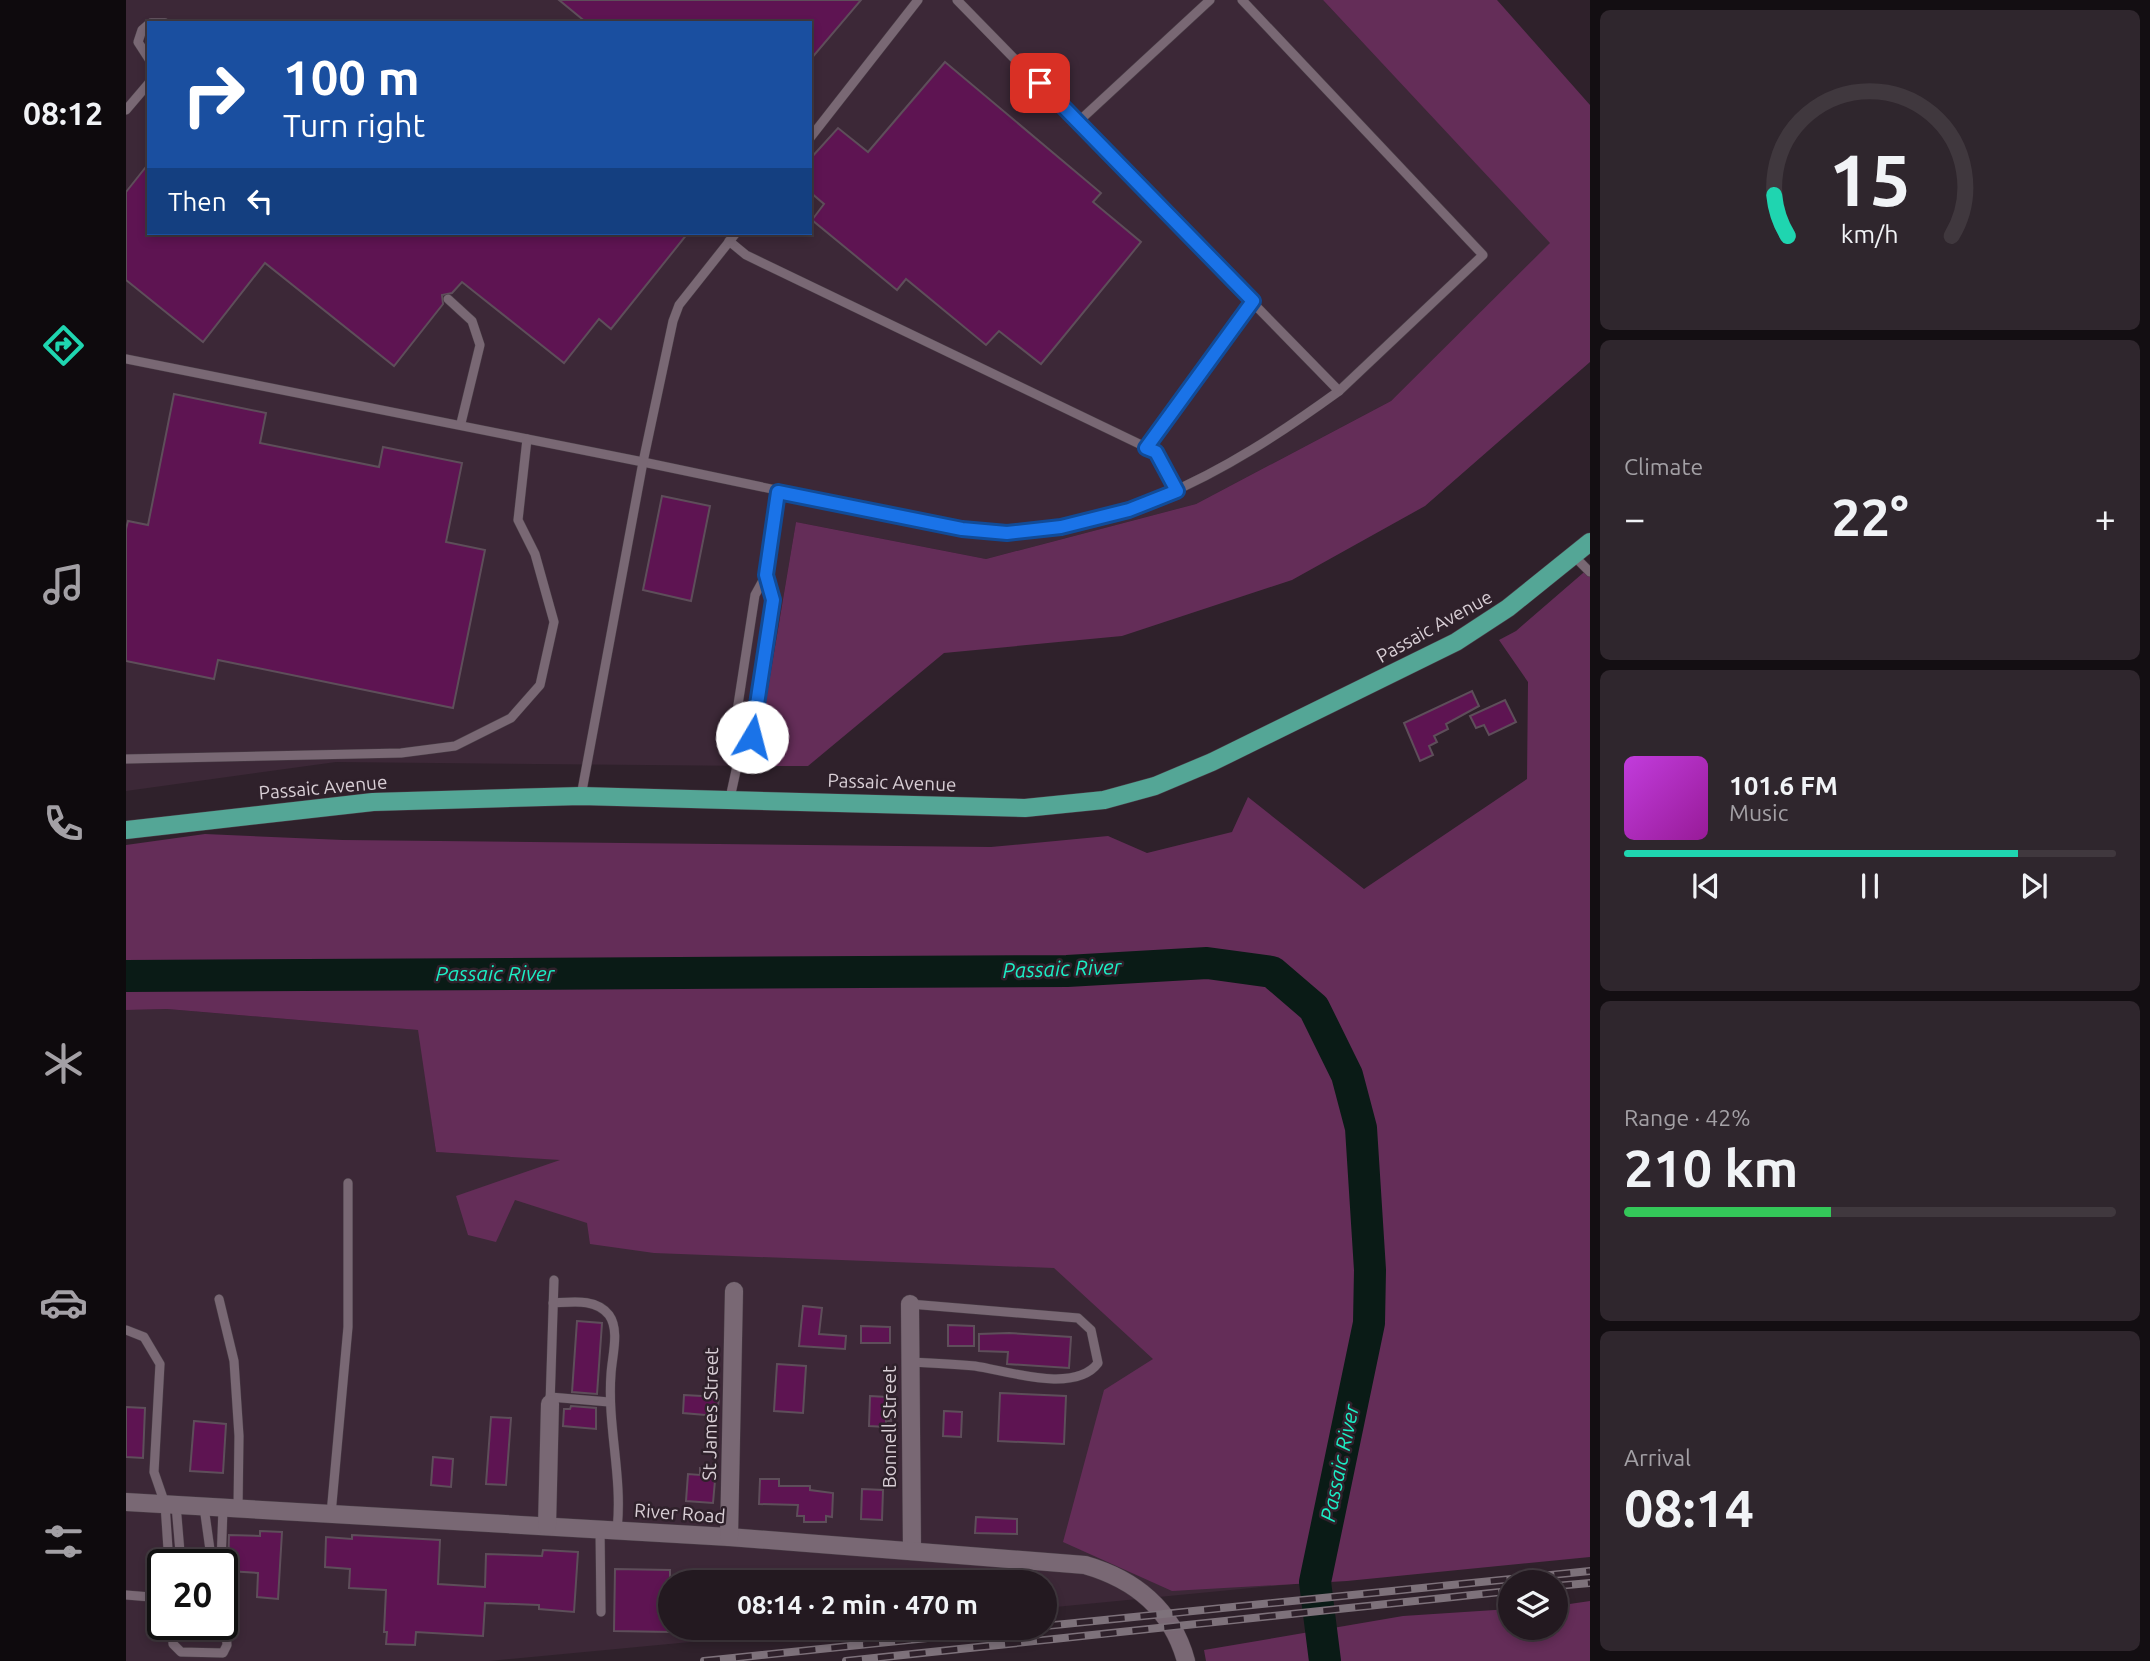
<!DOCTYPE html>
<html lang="en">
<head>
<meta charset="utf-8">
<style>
  :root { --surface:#231920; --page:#2f262d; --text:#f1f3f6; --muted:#a3a0a5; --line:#40383e; --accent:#1fd5b0 }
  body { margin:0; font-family:Ubuntu,sans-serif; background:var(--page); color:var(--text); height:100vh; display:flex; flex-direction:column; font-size:26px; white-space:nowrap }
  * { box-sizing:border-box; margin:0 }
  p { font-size:23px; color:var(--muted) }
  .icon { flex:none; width:38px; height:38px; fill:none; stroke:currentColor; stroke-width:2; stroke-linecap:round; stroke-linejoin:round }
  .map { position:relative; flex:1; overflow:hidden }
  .sheet { display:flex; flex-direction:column; gap:10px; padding:10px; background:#130e12; width:560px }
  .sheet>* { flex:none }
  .banner { position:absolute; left:21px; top:21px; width:665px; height:214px; border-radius:0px; box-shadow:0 4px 10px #0003,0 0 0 2px var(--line); background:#1a4fa0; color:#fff; overflow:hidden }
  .fabs { position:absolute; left:1372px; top:1570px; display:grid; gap:14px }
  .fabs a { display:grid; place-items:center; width:70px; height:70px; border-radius:50%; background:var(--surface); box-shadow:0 4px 10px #0003,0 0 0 2px var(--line); font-size:35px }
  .speed { position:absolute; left:21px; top:1549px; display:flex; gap:14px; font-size:35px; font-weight:700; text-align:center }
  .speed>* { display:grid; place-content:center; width:91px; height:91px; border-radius:50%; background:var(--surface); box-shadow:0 4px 10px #0003,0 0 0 2px var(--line); line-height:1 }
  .speed .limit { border:4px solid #111; border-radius:10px; background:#fff; color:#111 }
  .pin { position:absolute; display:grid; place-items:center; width:60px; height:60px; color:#fff; margin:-30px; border-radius:14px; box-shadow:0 4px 10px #0006 }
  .me { position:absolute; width:77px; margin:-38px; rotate:8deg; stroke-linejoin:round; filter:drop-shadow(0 0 5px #0008) }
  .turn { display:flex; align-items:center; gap:24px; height:147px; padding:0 21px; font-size:32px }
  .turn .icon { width:91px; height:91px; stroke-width:2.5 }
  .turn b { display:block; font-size:49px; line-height:60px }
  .then { display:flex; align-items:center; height:66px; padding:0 21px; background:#0003; gap:14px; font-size:26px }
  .big { font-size:52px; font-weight:700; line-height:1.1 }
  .sheet .widget { flex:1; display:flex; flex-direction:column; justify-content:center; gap:10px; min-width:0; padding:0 24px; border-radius:10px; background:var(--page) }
  .sheet .dial { align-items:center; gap:0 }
  .dial svg { height:182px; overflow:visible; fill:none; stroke:var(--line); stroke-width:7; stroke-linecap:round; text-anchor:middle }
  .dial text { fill:var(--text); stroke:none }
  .song { display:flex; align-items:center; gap:21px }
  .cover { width:84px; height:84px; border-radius:10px; background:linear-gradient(135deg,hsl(290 70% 55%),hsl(300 70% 35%)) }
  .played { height:7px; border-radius:4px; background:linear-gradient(90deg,var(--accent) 80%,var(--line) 80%) }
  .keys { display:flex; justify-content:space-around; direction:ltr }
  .heat { display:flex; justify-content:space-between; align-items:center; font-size:38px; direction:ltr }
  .charge { height:10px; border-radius:5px; background:linear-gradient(90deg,#34c759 42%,var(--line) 0) }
  .trip { position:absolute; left:532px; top:1570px; width:399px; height:70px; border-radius:35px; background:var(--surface); box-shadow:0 4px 10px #0003,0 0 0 2px var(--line); font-weight:700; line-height:70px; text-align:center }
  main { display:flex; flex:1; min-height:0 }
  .menu { display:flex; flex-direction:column; width:126px; justify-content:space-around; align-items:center; background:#0e0a0d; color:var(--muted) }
  .menu .icon { width:49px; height:49px }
  .menu .selected { color:var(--accent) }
  .menu b { font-size:32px; color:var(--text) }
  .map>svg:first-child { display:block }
</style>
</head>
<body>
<main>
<nav class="menu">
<b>08:12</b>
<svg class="icon selected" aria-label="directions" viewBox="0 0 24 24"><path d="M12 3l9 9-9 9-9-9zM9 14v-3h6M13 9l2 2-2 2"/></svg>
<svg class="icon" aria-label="music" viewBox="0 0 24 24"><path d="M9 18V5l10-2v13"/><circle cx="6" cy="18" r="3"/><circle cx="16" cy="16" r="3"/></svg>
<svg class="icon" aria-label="phone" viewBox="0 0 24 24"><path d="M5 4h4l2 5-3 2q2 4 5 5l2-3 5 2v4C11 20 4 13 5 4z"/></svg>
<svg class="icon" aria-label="climate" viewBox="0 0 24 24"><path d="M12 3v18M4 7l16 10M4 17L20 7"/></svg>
<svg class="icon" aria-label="car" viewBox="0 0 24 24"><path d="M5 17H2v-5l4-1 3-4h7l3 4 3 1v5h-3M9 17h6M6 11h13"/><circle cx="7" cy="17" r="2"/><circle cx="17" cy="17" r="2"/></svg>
<svg class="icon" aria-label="filters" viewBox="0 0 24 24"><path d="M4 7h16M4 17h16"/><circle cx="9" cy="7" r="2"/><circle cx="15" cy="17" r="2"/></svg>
</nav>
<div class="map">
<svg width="1464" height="1661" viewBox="0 0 1464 1661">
  <rect width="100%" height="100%" fill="#2f212b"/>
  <g fill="#3c2837" fill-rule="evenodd">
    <path d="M0 0H1197L1425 243 1265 401 1070 504 860 559 670 522 629 766 210 762 0 791ZM23 23H684V233H23Z"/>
    <path d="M41 1009 293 1030 310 1152 1017 1194 1178 1583 919 1608V1582H544V1628H713L363 1661H0V1010ZM37 1564H96V1624H37Z"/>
  </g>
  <g fill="#642d58">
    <path d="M1197 0H1371L1464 105V362L1299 506 1166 580 996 636 818 653 682 766H629L670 522 860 559 1070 504 1265 401 1424 243Z"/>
    <path d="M1464 567V1557L1221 1581 1046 1591 937 1542 978 1390 1027 1359 928 1268 528 1253 464 1244 461 1223 389 1200 370 1242 342 1235 330 1196 434 1160 310 1152 292 1030 41 1009 0 1010V845L79 834 217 840 865 847 982 836 1021 853 1106 832 1122 797 1238 889 1401 779 1402 682 1373 640 1390 631Z"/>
    <path d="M1464 1601V1661H1080L1078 1650 1277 1616 1384 1609V1628H1430V1606Z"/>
  </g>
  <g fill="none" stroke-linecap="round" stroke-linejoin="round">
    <path stroke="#0a1b16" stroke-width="32" d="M0 976 941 971 1081 963 1146 972 1188 1008 1221 1075 1235 1128 1244 1270 1243 1323 1189 1582 1199 1661"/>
  </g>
  <g fill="#5e1452" stroke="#5e4e5a" stroke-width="2">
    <path d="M433 0H735L684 60V23H461Z"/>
    <path d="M819 62 975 193 967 202 1015 242 915 364 873 331 860 345 780 279 771 290 686 220 698 204 684 192V159L712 128 742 152Z"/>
    <path d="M23 163V233H562L485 329 473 319 438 363 336 282 326 293 316 295 317 304 268 366 139 263 77 342 0 280V192Z"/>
    <path d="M48 394 140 413 134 443 253 467 257 447 336 463 320 542 359 550 327 708 92 660 88 679 0 661V529L2 521 22 525Z"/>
    <path d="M536 496 584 506 565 601 517 590Z"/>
    <path d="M1346 691 1353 706 1320 724 1322 729 1308 736 1311 742 1303 746 1307 755 1294 761 1278 723Z"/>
    <path d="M1379 700 1390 722 1363 735 1358 725 1350 728 1344 716Z"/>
    <path d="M677 1306 696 1308 693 1334 720 1336 719 1349 673 1346Z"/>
    <path d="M451 1321 476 1323 471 1394 446 1392Z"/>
    <path d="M822 1325 848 1326V1346H822Z"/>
    <path d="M735 1326 764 1327V1343H735Z"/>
    <path d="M883 1333 945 1337 943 1368 881 1364 882 1352 853 1351V1334Z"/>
    <path d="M651 1364 680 1366 677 1413 648 1411Z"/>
    <path d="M874 1393 940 1396 938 1444 872 1441Z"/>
    <path d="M558 1395 593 1397 591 1416 557 1413Z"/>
    <path d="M744 1396 761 1397V1408L765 1409V1421H760V1427L743 1426Z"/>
    <path d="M445 1406 470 1408V1429L437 1426 438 1409H444Z"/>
    <path d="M0 1407 19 1408 17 1458 0 1457Z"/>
    <path d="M818 1411 836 1412 835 1437 817 1436Z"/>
    <path d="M365 1417 385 1418 380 1485 360 1484Z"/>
    <path d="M68 1421 100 1424 97 1473 64 1471Z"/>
    <path d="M307 1457 327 1459 325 1487 305 1485Z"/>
    <path d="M574 1468 590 1469 587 1503 560 1501 562 1474 574 1475Z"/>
    <path d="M634 1479H653V1486H684V1490L707 1493 706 1517 700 1516V1522H678V1516H671L672 1505 633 1504Z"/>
    <path d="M736 1489 757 1490 756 1520 735 1519Z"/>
    <path d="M850 1517 891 1519V1534L849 1533Z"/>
    <path d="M134 1531 156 1532 152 1599 131 1597 132 1573 102 1571 103 1535 134 1536Z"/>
    <path d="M226 1535 314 1540 312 1584 359 1587 360 1554 416 1556 417 1550 452 1552 448 1612 413 1609V1605L359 1603 357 1636 290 1632 289 1645 260 1644 261 1632H258L260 1590 223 1588 224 1569 199 1567 200 1537 226 1539Z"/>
    <path d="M489 1569 544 1570V1632L488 1631Z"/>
  </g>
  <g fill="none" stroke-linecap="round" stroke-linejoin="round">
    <g stroke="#493d46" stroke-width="10">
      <g id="lane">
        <path d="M1116 0 1357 255 1213 391"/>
        <path d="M25 23H39"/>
        <path d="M23 24 16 30 12 42 23 59"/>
        <path d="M0 110 23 83"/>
        <path d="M952 122 1084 0"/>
        <path d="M684 138 792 0"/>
        <path d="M610 233 553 305 547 321 517 462 836 529C984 541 1097 475 1213 391L831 0"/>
        <path d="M603 241 620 255 1030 452 1051 491"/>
        <path d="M322 299 346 321 354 345 335 423"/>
        <path d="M0 359 517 462 455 796"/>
        <path d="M1020 448 1127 301"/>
        <path d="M1448 556 1464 572"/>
        <path d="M613 757 607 737 629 595 640 575 652 492"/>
        <path d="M0 759 275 753 329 746 385 718 414 685 428 622 409 554 392 520 401 439"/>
        <path d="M604 798 613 757 626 737 647 599 640 575"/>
        <path d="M93 1299 108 1361 113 1436 112 1508"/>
        <path d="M427 1303C446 1302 470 1298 483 1315 494 1330 486 1356 485 1374 481 1426 497 1477 491 1530"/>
        <path d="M784 1304 952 1318 965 1330 972 1363C949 1394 882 1371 849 1366 827 1364 806 1363 784 1362"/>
        <path d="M0 1330 18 1337 34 1364 28 1472 39 1504 43 1564"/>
        <path d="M424 1397 483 1402"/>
        <path d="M424 1404 428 1280"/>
        <path d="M50 1505 55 1564"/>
        <path d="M78 1507 86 1564"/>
        <path d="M205 1514 222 1327V1183"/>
        <path d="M474 1529 475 1612"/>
        <path d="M95 1564 97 1508"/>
        <path d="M0 1595 37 1598"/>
        <path d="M46 1624 47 1644 55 1652 97 1653 101 1645 96 1577"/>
      </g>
    </g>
    <g stroke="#493d46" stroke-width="19">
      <g id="street">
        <path d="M784 1304 786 1551"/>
        <path d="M0 1502 603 1537 959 1565C1008 1579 1046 1609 1060 1661"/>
        <path d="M421 1526 424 1404"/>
        <path d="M603 1537 608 1291"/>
      </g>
    </g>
    <g stroke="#493d46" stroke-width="19">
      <path id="primary" d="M0 830 247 802 455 796 899 808 978 800 1029 786 1086 762 1330 642 1382 608 1464 542"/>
    </g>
    <use href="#lane" stroke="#796874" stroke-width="9"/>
    <use href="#street" stroke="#796874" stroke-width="18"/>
    <use href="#primary" stroke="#54a696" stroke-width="18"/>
    <g stroke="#7e727b" stroke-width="8">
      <g id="rail">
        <path d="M1430 1586 1464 1583"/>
        <path d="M919 1626 1464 1571"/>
        <path d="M578 1661 900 1628"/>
        <path d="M720 1661 1384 1591"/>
      </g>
    </g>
    <use href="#rail" stroke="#2f212b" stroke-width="5" stroke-dasharray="16" stroke-linecap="butt"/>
  </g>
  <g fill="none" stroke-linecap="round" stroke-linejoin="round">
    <g stroke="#114b97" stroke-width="18">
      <path id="route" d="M626 737 647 600 640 575 652 492 836 529 881 533 935 527 1003 510 1051 491 1030 452 1020 448 1127 301 914 83"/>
    </g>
    <use href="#route" stroke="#1a73e8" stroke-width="12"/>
  </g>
  <g text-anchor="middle" stroke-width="5" stroke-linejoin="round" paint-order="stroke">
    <g font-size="19" fill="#d8ced5" stroke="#2f212b">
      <text transform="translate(1308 626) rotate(-29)" y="7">Passaic Avenue</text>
      <text transform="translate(766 782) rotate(2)" y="7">Passaic Avenue</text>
      <text transform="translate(197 787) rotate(-5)" y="7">Passaic Avenue</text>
      <text transform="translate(584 1414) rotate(-89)" y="7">St James Street</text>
      <text transform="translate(763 1427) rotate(-90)" y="7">Bonnell Street</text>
      <text transform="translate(554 1513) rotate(4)" y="7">River Road</text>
    </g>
    <g font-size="21" font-style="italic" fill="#1ceec5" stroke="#2f212b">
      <text transform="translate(936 969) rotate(-2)" y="7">Passaic River</text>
      <text x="369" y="981">Passaic River</text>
      <text transform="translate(1214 1463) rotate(-78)" y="7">Passaic River</text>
    </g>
  </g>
</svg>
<div class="fabs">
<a><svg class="icon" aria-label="layers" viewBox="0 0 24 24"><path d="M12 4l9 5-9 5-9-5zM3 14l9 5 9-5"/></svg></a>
</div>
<div class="speed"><div class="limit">20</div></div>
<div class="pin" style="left:914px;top:83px;background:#d93025"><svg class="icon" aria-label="arrive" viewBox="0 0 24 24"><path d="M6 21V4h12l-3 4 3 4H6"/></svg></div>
<svg class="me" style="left:626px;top:737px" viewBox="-20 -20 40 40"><circle r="19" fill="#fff"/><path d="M0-13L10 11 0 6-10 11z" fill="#1a73e8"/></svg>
<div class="trip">08:14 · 2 min · 470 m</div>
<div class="banner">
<div class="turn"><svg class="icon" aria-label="right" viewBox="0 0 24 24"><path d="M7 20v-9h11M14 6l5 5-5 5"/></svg><div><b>100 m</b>Turn right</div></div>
<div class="then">Then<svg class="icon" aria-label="left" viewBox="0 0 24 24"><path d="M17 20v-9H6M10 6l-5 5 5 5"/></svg></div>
</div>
</div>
<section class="sheet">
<div class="widget dial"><svg viewBox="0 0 100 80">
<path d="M14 69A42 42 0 1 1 86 69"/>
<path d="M14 69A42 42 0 0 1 8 51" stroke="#1fd5b0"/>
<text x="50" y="56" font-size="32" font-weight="700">15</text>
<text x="50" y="72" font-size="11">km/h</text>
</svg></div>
<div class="widget"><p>Climate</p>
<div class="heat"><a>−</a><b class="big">22°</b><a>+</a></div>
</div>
<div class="widget">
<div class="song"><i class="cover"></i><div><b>101.6 FM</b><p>Music</p></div></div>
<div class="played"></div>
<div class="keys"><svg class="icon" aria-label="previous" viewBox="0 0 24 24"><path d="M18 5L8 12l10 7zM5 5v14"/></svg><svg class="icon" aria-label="pause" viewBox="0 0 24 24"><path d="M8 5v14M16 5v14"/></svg><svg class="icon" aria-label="next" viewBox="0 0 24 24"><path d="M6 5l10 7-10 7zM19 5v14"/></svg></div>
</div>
<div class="widget"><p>Range · 42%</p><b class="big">210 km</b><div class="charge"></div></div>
<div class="widget"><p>Arrival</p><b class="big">08:14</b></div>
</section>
</main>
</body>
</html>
